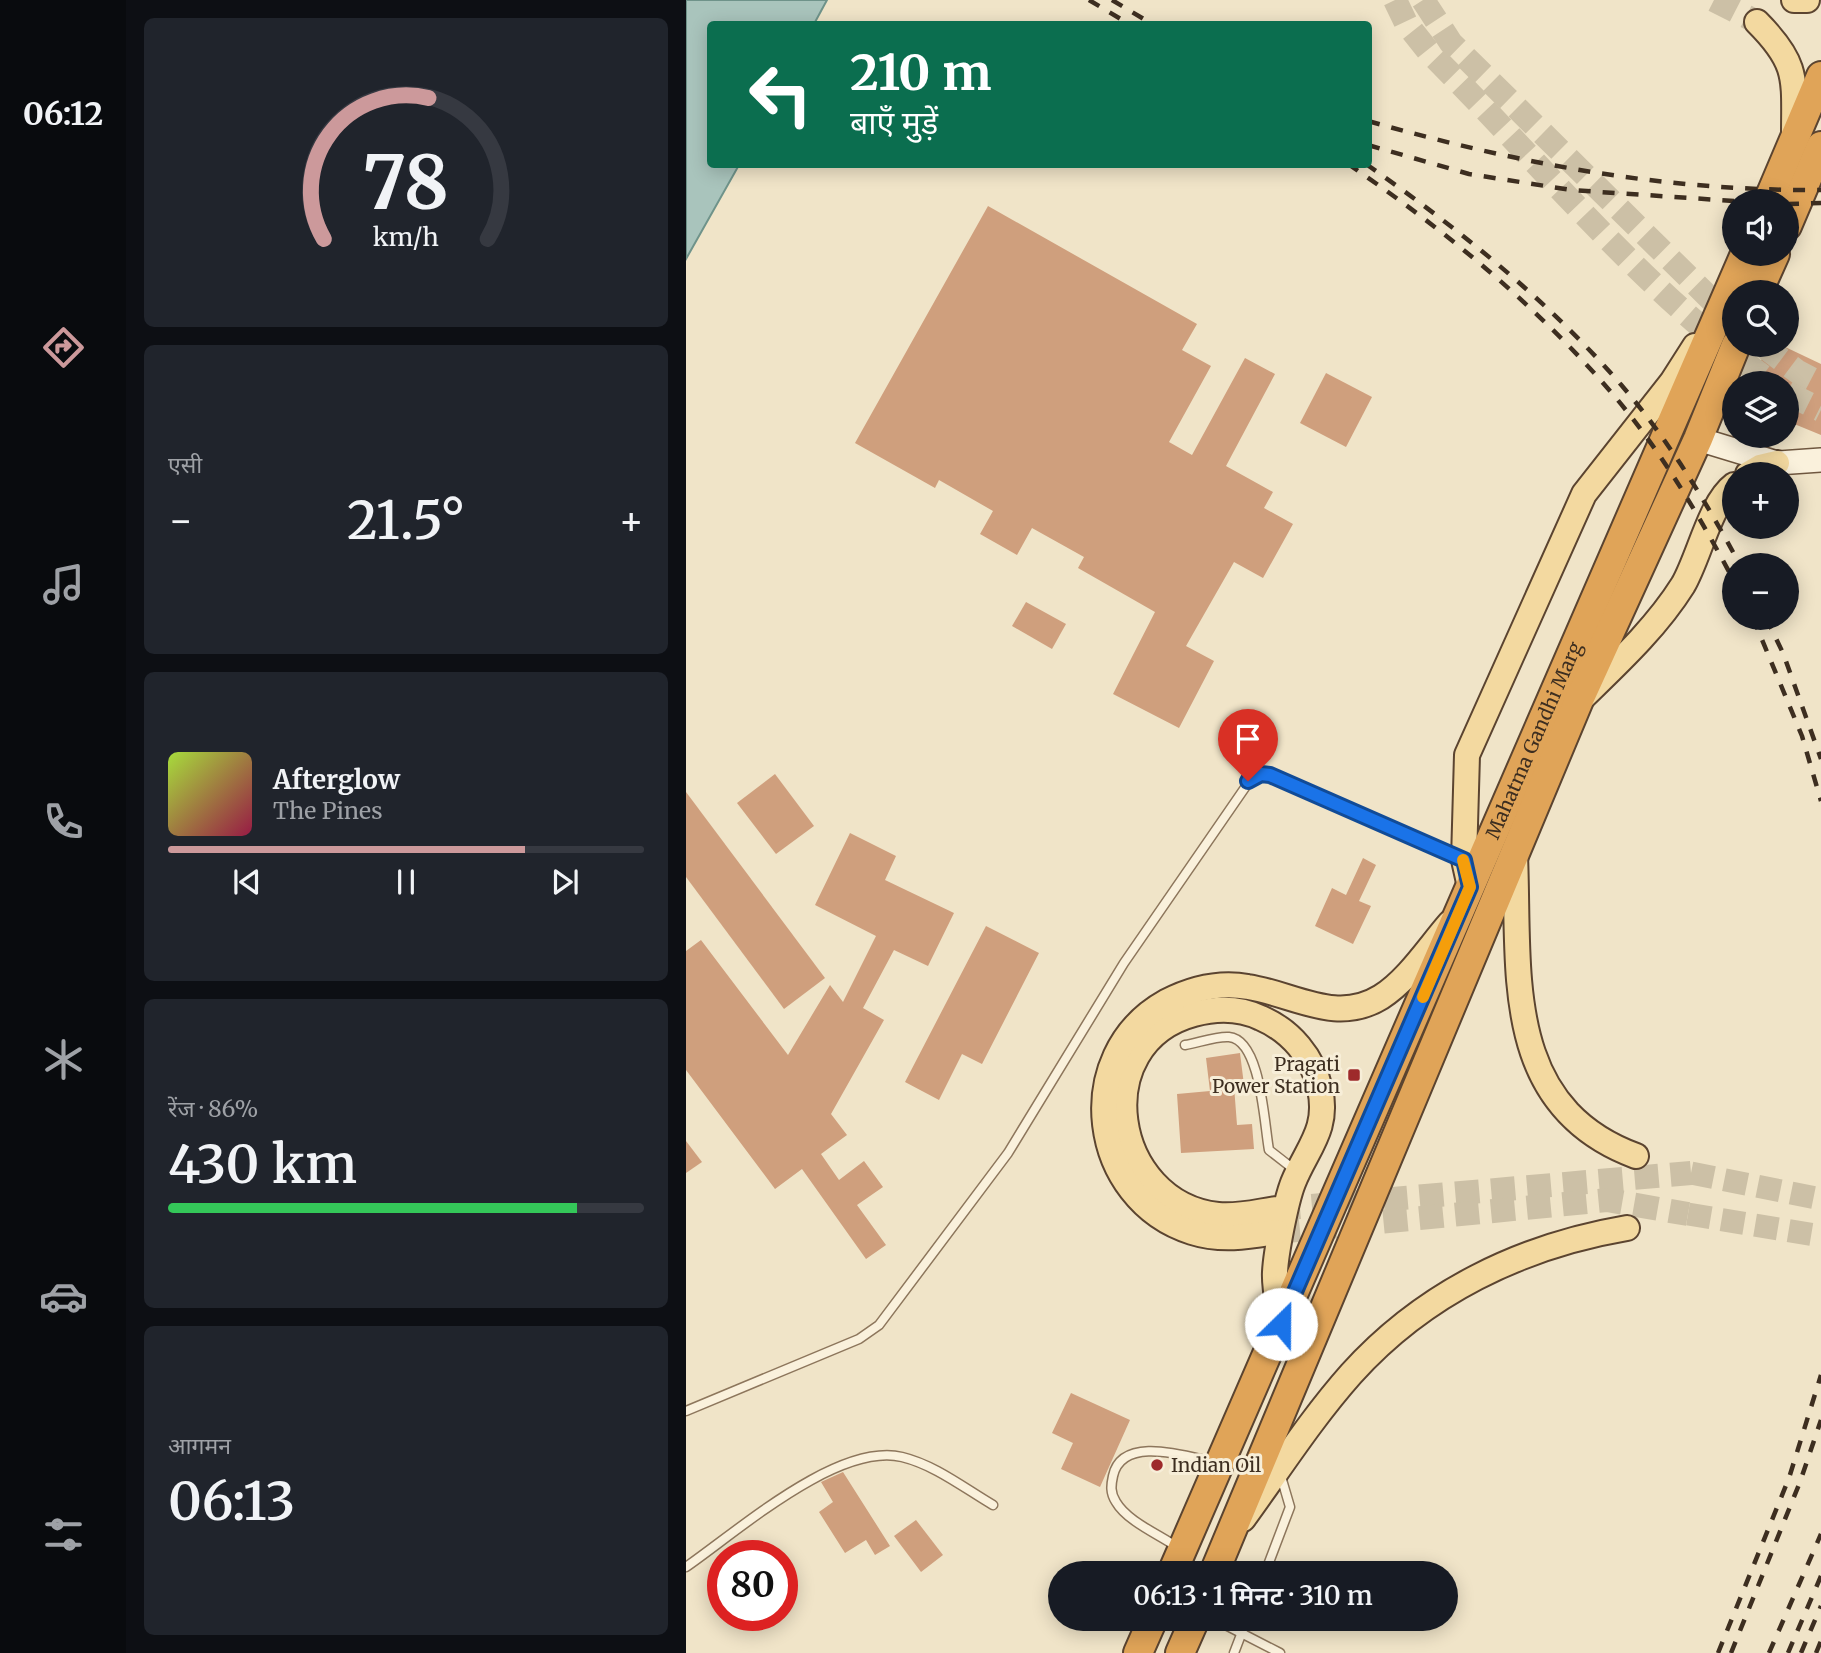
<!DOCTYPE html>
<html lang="hi">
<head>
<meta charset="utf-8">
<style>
  :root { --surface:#171b24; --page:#20242c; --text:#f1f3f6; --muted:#9ea1a6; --line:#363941; --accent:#cc999b }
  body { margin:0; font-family:Merriweather,"Noto Sans Devanagari",serif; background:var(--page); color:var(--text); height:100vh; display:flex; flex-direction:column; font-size:26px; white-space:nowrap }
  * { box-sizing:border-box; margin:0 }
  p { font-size:23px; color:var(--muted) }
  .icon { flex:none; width:38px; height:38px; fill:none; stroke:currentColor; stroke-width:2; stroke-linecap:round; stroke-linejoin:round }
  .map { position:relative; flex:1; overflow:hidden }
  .details { display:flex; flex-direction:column; gap:18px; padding:18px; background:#0d0f14; width:560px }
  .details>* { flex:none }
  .banner { position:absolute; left:21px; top:21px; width:665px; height:147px; border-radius:7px; box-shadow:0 4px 18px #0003; background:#0b6e4f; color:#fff; overflow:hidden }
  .buttons { position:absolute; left:1036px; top:189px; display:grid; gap:14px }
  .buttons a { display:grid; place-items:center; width:77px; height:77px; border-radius:50%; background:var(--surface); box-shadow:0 4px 18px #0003; font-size:35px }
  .speed { position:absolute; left:21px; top:1540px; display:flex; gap:14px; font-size:35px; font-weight:700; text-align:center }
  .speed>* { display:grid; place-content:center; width:91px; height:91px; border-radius:50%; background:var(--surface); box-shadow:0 4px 18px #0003; line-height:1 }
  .speed .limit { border:10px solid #d22; background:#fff; color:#111 }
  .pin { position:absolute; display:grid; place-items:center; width:60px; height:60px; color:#fff; margin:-72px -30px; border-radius:50% 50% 50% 0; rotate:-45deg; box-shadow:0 0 7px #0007 }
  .pin .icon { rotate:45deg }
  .me { position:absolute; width:77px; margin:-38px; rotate:23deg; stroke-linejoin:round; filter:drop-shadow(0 0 5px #0008) }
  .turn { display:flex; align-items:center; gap:24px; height:147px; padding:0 28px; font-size:32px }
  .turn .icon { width:91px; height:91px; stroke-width:2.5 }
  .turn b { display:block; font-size:49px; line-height:60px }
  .big { font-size:52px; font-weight:600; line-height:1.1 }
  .details .card { flex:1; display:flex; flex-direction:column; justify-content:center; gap:10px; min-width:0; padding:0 24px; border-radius:10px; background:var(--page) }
  .details .dial { align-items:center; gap:0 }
  .dial svg { height:182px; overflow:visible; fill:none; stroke:var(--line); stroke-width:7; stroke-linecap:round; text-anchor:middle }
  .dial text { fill:var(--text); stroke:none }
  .song { display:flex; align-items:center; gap:21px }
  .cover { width:84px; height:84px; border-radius:10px; background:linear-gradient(135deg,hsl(80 70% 55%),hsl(340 70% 35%)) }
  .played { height:7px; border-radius:4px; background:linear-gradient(90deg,var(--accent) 75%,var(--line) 75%) }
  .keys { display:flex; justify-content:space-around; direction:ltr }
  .heat { display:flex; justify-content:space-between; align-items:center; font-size:38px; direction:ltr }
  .charge { height:10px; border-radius:5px; background:linear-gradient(90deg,#34c759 86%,var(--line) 0) }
  .trip { position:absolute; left:362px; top:1561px; width:410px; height:70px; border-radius:35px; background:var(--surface); box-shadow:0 4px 18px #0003; font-weight:600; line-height:70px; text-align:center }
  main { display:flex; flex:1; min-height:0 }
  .tabs { display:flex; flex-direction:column; width:126px; justify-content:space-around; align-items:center; background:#090b0e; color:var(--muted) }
  .tabs .icon { width:49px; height:49px }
  .tabs .selected { color:var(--accent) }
  .tabs b { font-size:32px; color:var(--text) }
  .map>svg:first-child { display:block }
</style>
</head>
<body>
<main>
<nav class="tabs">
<b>06:12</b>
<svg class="icon selected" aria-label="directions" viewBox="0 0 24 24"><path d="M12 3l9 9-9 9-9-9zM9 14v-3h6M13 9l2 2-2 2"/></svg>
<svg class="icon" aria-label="music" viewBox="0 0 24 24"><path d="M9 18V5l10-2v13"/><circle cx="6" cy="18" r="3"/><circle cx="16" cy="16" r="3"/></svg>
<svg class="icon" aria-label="phone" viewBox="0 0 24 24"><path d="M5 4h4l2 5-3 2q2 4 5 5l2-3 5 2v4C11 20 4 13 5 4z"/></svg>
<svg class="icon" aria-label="climate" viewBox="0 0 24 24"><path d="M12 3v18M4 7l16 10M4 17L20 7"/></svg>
<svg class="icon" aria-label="car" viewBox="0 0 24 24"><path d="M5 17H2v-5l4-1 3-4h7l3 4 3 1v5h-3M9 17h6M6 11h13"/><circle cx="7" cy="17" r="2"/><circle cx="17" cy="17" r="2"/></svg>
<svg class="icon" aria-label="filters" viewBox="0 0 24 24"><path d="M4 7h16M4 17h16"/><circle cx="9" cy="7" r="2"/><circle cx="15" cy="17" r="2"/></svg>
</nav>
<section class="details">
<div class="card dial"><svg viewBox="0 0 100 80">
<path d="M14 69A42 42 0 1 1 86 69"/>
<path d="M14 69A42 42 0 0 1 60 7" stroke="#cc999b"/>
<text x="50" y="56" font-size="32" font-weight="700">78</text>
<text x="50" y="72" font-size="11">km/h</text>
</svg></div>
<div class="card"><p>एसी</p>
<div class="heat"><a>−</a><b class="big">21.5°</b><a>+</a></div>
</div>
<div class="card">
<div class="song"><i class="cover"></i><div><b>Afterglow</b><p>The Pines</p></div></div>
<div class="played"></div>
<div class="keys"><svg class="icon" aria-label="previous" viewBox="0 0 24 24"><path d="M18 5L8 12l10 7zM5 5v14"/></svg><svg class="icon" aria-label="pause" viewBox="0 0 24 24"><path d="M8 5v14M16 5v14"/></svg><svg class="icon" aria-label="next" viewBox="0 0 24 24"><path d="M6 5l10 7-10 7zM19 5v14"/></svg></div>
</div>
<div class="card"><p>रेंज · 86%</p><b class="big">430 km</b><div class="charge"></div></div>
<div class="card"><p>आगमन</p><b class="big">06:13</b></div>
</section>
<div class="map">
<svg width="1135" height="1653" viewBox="0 0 1135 1653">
  <rect width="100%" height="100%" fill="#f0e4c8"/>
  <path fill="#a9c4bc" stroke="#6f938a" stroke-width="2" d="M0 0H141L128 24H24V164L53 165 0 259Z"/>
  <g fill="#cf9f7d">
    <path d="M302 206 511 324 496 350 525 366 483 442 506 455 559 358 589 374 540 466 587 492 578 508 607 524 577 578 548 562 500 646 528 661 493 728 427 694 469 612 392 568 398 557 346 528 331 555 294 534 307 511 253 480 249 488 169 443Z"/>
    <path d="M1085 345H1095L1135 364V435L1101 421V383H1060Z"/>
    <path d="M640 373 686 397 660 447 614 423Z"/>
    <path d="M340 602 380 624 366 649 326 626Z"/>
    <path d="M89 774 128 826 90 854 51 803Z"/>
    <path d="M0 792 139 978 98 1009 0 877Z"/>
    <path d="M164 833 210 856 199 880 268 913 242 966 208 950 177 1008 198 1020 145 1114 161 1135 135 1154 153 1180 178 1161 197 1187 171 1205 200 1245 180 1259 116 1169 89 1189 0 1070V951L15 940 102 1055 144 985 157 1002 190 936 129 905Z"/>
    <path d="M677 858 690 865 673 901 685 906 667 944 629 926 646 888 660 895Z"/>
    <path d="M300 926 353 953 296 1064 276 1054 253 1100 219 1082Z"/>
    <path d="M554 1053 558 1085 548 1086 551 1125 566 1124 568 1149 495 1153 491 1094 524 1091 520 1058Z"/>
    <path d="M0 1141 16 1162 0 1173Z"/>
    <path d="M385 1393 444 1420 414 1487 375 1469 387 1443 366 1433Z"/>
    <path d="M157 1472 204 1546 189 1555 180 1540 159 1553 133 1512 147 1502 135 1482Z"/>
    <path d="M230 1520 257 1555 235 1572 208 1536Z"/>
  </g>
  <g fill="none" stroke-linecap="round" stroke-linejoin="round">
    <g stroke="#ccc0a6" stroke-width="23" stroke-dasharray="23 11" stroke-linecap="butt">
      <path d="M1005 1173 1135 1199"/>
      <path d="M1002 1214 1135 1236"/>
    </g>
    <g stroke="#ccc0a6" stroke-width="24" stroke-dasharray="24 12" stroke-linecap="butt">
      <path d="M709 0 720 23 743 52C855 163 957 291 1086 383"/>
      <path d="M737 0 765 43 1048 322"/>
      <path d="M1028 0 1071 22"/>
      <path d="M1076 345 1112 372 1135 384"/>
      <path d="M1101 393 1135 410"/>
      <path d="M590 1209 1005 1173"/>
      <path d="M590 1232 921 1200 1002 1214"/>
    </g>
    <g stroke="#8d765c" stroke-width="11">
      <g id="lane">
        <path d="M499 1045C512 1043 530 1036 543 1037 575 1040 578 1123 583 1150L610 1171"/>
        <path d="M0 1411 173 1339 193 1325 322 1153 438 963 567 776 584 775 775 859"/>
        <path d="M491 1547C472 1534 441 1521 430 1502 424 1493 425 1485 427 1476 436 1435 499 1456 528 1462"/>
        <path d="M0 1567C52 1531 152 1442 216 1457 249 1465 278 1488 307 1505"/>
        <path d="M579 1573 604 1507 594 1473"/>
        <path d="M528 1619 594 1653"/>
        <path d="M548 1653 561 1619"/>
      </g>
    </g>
    <g stroke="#6f573f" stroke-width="26">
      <path id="secondary" d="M1012 439 1091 463 1135 460"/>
    </g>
    <g stroke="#5b4430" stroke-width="28">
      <g id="primary">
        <path d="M1108 0H1121"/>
        <path d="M1071 22C1113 64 1108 79 1108 135"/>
        <path d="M1062 474 1074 467 1091 463"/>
        <path d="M896 698C932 663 970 628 997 585 1013 558 1024 503 1048 485"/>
        <path d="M829 855C834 973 815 1106 950 1156"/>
        <path d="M784 887 778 860 781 755 898 494 986 382 1009 346"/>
        <path d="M590 1209C570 1212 552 1217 532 1215 425 1203 400 1043 508 1014 530 1008 554 1008 575 1018 605 1031 627 1057 634 1089 643 1130 621 1148 607 1183 600 1201 590 1252 589 1272 588 1288 593 1308 595 1324"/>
        <path d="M590 1232C561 1237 534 1241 506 1232 404 1200 385 1055 480 1002 505 989 534 982 562 987 608 994 650 1025 695 997 722 980 743 947 764 923"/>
        <path d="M557 1519C592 1471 625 1419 665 1374 738 1293 835 1246 941 1228"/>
      </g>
    </g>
    <g stroke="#5b4430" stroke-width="32">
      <g id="highway">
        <path d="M1082 201 1135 76"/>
        <path d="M1101 226 1135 146"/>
        <path d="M1072 292 1089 254"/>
        <path id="s1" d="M486 1573 1059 254"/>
        <path d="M528 1573 893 700 1012 439 1050 345"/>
        <path d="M452 1653 467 1619"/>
        <path d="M494 1653 509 1619"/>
      </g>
    </g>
    <use href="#lane" stroke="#faf1dc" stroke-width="8"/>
    <use href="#secondary" stroke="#faf1dc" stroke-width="23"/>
    <use href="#primary" stroke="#f3d9a0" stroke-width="24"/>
    <use href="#highway" stroke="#e0a458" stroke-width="28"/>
    <g stroke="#3d2e20" stroke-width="4.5" stroke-dasharray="12 12" stroke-linecap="butt">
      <path d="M403 0 443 24"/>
      <path d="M426 0 466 24"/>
      <path d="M682 121C834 164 977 191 1135 190"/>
      <path d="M682 145 783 174 885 190 1048 201"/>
      <path d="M662 164C759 230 854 308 930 398 977 454 1014 517 1048 581"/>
      <path d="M680 164C773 229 863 301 937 387 983 441 1021 503 1054 565"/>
      <path d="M1101 204 1135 203"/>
      <path d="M1067 618 1116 736 1135 801"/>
      <path d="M1080 618 1097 653 1135 759"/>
      <path d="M1032 1653 1103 1478 1135 1375"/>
      <path d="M1045 1653 1114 1482 1135 1420"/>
      <path d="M1083 1653 1135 1534"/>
      <path d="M1102 1653 1135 1576"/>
      <path d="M1115 1653 1135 1606"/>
      <path d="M1130 1653 1135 1641"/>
    </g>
  </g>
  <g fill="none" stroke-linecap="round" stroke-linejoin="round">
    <g stroke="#114b97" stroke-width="18">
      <path id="route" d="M562 781 575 774 584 775 778 860 784 887 595 1324"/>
    </g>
    <use href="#route" stroke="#1a73e8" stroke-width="12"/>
    <path stroke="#f59e0b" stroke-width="12" d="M737 997 784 887 777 860"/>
  </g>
  <g fill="#9e2a2b" stroke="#f7eed8" stroke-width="2.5">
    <rect x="661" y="1068" width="14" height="14" rx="3.5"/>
    <circle cx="471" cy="1465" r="7"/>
  </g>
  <g text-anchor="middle" stroke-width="6" stroke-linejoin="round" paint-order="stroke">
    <g font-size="19" fill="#3d2e20" stroke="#f7eed8">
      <text dy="7" stroke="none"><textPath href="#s1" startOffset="908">Mahatma Gandhi Marg</textPath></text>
    </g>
    <g font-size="19" fill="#3d2e20" stroke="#f7eed8" text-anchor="end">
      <text x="654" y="1071">Pragati<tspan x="654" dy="22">Power Station</tspan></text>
      <text x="485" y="1472" text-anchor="start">Indian Oil</text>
    </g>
  </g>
</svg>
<div class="buttons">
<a><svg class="icon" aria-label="sound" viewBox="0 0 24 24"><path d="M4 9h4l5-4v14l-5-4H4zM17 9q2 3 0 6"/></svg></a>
<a><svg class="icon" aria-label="search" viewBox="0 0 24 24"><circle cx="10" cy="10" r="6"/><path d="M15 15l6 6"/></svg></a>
<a><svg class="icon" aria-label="layers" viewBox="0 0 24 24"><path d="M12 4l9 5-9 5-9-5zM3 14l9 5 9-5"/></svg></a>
<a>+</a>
<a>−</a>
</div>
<div class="speed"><div class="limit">80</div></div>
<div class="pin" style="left:562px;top:781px;background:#d93025"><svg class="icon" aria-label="arrive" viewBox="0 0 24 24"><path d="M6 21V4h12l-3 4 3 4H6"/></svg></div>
<svg class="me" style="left:595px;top:1324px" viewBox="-20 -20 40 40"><circle r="19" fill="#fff"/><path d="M0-13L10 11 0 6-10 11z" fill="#1a73e8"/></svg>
<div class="trip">06:13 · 1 मिनट · 310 m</div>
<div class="banner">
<div class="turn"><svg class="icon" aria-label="left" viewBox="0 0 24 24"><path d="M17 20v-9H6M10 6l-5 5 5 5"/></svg><div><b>210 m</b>बाएँ मुड़ें</div></div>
</div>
</div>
</main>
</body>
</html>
